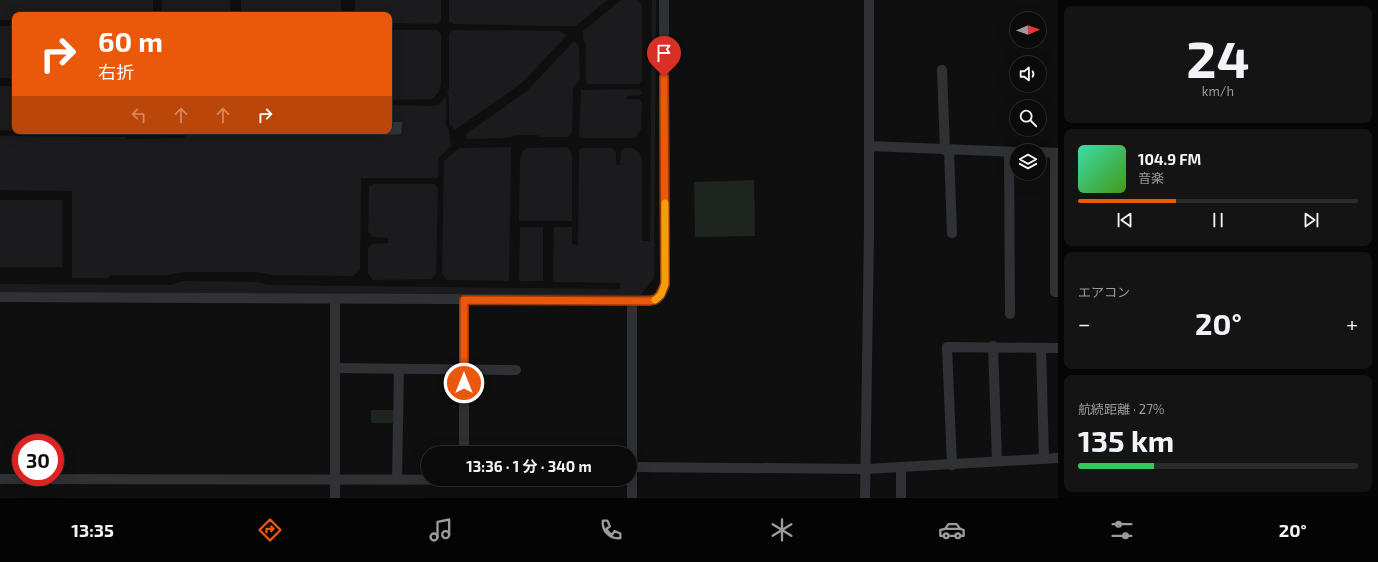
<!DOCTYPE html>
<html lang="ja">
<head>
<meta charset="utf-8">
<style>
  :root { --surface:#0b0b0c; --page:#141415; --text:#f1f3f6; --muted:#9a9b9d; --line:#2b2b2d; --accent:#ea580c }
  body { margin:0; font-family:"Exo 2","Noto Sans JP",sans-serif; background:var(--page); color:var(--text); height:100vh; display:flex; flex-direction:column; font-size:15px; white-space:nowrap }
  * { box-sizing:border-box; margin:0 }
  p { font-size:13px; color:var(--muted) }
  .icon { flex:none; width:22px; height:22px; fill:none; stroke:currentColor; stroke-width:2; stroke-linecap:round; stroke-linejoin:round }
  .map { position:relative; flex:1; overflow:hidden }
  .panel { display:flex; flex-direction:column; gap:6px; padding:6px; background:#060607; width:320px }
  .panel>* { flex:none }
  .hud { position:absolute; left:12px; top:12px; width:380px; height:122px; border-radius:8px; box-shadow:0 4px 16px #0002,0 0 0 1px var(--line); background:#ea580c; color:#fff; overflow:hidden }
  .needle { width:26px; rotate:88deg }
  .fabs { position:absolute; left:1010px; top:12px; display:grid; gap:8px }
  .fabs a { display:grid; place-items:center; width:36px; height:36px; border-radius:50%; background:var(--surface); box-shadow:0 4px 16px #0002,0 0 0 1px var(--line); font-size:20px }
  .speed { position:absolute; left:12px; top:434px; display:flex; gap:8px; font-size:20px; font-weight:700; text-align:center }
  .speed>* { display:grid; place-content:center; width:52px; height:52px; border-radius:50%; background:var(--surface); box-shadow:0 4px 16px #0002,0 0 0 1px var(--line); line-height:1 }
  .speed .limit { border:6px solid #d22; background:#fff; color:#111 }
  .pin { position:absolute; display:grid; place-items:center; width:34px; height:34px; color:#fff; margin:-41px -17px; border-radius:50% 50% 50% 0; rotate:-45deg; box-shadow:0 0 4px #0007 }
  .pin .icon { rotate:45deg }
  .me { position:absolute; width:44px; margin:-22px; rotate:0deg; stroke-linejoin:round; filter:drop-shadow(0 0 3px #0008) }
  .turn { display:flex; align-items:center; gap:14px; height:84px; padding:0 20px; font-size:18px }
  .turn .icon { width:52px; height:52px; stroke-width:2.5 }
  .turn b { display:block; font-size:28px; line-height:34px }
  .lanes { display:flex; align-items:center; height:38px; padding:0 20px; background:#0003; justify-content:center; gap:20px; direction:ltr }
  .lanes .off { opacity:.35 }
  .big { font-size:30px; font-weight:700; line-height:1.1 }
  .panel .tile { flex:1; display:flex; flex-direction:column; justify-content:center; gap:6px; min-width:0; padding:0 14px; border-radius:8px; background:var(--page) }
  .panel .dial { align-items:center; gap:0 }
  .dial b { font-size:52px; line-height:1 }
  .song { display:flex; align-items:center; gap:12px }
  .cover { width:48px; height:48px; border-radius:6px; background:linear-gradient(135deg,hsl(160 70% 55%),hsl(100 70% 35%)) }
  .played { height:4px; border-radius:2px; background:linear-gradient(90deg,var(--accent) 35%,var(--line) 35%) }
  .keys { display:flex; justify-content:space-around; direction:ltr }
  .heat { display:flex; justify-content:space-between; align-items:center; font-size:22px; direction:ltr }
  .charge { height:6px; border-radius:3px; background:linear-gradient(90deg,#34c759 27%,var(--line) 0) }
  .trip { position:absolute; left:421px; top:446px; width:216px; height:40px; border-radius:20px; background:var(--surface); box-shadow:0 4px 16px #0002,0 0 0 1px var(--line); font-weight:700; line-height:40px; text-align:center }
  .dock { display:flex; height:64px; justify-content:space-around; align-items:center; background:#040405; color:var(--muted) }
  .dock .icon { width:28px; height:28px }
  .dock .current { color:var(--accent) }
  .dock b { font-size:18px; color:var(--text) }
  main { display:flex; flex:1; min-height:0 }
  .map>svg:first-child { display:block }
</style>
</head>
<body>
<main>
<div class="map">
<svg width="1058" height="498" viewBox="0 0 1058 498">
  <rect width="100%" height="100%" fill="#0f0f10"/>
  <g fill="#1b1b1d">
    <path d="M0 0H153V15H15V20H0Z"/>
    <rect x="162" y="0" width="68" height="15"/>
    <rect x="241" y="0" width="100" height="15"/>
    <path d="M355 0H441V20L438 24 389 23V15H355Z"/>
    <path d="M449 0H607L576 26H564L453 24 449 21Z"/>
    <path d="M621 0H637L642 5V80L639 84H588L586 80V45L583 39V31Z"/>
    <path d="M652 0H656L654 278 640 296 0 293V284L170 285 184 281 257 282 271 285 620 289V283L553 282 554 227H572V244L578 245 579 150 582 148H612L616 153V165H620L621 151 625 148H632L639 152 642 159V241H650Z"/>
    <rect x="0" y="26" width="15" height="52"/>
    <path d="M389 30H437L441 34V84L439 92 434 97 430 99 389 100Z"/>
    <path d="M452 30 559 31 567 35 522 83 455 130 449 124V97L447 92 449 89V34Z"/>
    <path d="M574 41 579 46 580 79 573 88 572 134 568 137H540L537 135H518L507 138 467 139 466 134 527 91Z"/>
    <path d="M0 86H15V131L0 130Z"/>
    <path d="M639 89 642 93 640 95 627 96V99H639L642 103 641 129 635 138H581L579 135 581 90Z"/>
    <path d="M446 97V125L449 130 451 146 438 158V178H361L360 269 353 276 271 275 256 272H183L169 275H111L107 278H72V191L0 190V136L126 137 127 139 185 138 186 131H389V105L433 106 439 104Z"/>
    <path d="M511 147 509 281 447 280 442 274 444 161 459 148Z"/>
    <path d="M567 147 572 154V221H519L520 159 523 151 528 148Z"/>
    <path d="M373 184H434L438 188 436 274 432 279 373 280 368 274V248L373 244 388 243V238L373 237 368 232 369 187Z"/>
    <rect x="0" y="200" width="62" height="67"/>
    <path d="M520 227H543V281H519Z"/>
  </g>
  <g fill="#1e241e">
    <path d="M754 180 755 236 695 237 694 182Z"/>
    <rect x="371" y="410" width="22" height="13"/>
  </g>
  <path fill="#2e363c" d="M389 122H402L401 134 384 135V131H389Z"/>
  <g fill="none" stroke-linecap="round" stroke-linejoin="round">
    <g stroke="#303135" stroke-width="10">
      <path d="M942 70 945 150"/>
      <path d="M869 146 1017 152"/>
      <path d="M949 150 952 233"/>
      <path d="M1039 152 1058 153"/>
      <path d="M1009 153 1010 314"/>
      <path d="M1055 153V292H1058"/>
      <path d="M0 297 656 300 661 295 665 285 664 0"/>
      <path d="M335 299V498"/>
      <path d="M993 346 997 461"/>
      <path d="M1041 348 1044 459"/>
      <path d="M335 368 516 370"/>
      <path d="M464 453V300"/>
      <path d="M952 465 947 347 1058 348"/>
      <path d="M632 467 866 469 1058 458"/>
      <path d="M0 479 632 480"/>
      <path d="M397 479 399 369"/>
      <path d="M632 498V301"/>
      <path d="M865 498 869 231V0"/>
      <path d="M901 498V467"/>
    </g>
  </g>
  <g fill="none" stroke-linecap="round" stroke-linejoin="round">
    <g stroke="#983908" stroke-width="10">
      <path id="route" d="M464 383V300L649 301C659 300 661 294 665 284L664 77"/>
    </g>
    <use href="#route" stroke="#ea580c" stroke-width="7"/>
    <path stroke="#f59e0b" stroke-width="7" d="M655 300 661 295 665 284V203"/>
  </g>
</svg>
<div class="fabs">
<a><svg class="needle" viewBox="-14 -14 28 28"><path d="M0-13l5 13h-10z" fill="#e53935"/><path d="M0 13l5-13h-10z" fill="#9a9b9d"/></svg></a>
<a><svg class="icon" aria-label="sound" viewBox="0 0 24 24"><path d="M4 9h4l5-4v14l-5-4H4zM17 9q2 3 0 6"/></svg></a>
<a><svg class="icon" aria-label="search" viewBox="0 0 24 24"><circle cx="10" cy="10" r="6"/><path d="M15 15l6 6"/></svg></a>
<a><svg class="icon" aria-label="layers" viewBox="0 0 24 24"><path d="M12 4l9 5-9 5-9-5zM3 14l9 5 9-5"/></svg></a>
</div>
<div class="speed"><div class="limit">30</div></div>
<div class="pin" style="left:664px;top:77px;background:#d93025"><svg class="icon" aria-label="arrive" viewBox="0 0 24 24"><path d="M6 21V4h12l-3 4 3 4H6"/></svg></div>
<svg class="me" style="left:464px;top:383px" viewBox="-20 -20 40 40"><circle r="17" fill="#ea580c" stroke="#fff" stroke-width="3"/><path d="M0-11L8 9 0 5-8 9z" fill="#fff"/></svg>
<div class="trip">13:36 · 1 分 · 340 m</div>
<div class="hud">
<div class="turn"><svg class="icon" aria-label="right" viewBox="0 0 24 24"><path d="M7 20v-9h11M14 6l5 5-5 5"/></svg><div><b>60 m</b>右折</div></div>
<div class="lanes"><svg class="icon off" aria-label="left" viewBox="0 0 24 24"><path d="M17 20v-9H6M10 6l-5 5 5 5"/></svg><svg class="icon off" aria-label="ahead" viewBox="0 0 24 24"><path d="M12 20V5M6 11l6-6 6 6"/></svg><svg class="icon off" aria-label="ahead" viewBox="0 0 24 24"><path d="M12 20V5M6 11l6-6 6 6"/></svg><svg class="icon" aria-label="right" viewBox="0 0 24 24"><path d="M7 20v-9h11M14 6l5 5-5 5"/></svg></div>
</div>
</div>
<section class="panel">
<div class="tile dial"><b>24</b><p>km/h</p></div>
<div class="tile">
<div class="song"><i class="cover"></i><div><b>104.9 FM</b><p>音楽</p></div></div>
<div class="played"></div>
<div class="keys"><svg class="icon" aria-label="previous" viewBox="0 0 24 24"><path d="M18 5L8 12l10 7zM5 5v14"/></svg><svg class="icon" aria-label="pause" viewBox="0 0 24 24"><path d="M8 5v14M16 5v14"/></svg><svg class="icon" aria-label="next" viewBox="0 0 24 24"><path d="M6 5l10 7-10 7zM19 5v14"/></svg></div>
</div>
<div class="tile"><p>エアコン</p>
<div class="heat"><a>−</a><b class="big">20°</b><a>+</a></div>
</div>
<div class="tile"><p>航続距離 · 27%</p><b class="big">135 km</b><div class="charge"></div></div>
</section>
</main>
<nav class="dock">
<b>13:35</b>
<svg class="icon current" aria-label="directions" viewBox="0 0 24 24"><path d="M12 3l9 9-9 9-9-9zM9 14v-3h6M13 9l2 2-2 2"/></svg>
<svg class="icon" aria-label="music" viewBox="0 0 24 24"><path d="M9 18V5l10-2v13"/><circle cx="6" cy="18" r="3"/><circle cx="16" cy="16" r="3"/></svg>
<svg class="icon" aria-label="phone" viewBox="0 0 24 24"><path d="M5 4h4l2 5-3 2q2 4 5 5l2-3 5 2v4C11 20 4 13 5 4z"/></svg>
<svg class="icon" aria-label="climate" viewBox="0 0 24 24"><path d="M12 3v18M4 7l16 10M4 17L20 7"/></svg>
<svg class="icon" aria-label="car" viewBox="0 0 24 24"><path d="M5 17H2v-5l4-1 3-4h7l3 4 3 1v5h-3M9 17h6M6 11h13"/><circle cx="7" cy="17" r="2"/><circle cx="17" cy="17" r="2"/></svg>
<svg class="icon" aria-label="filters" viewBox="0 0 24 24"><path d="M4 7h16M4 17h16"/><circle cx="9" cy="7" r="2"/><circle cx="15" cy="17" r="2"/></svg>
<b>20°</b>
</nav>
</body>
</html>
